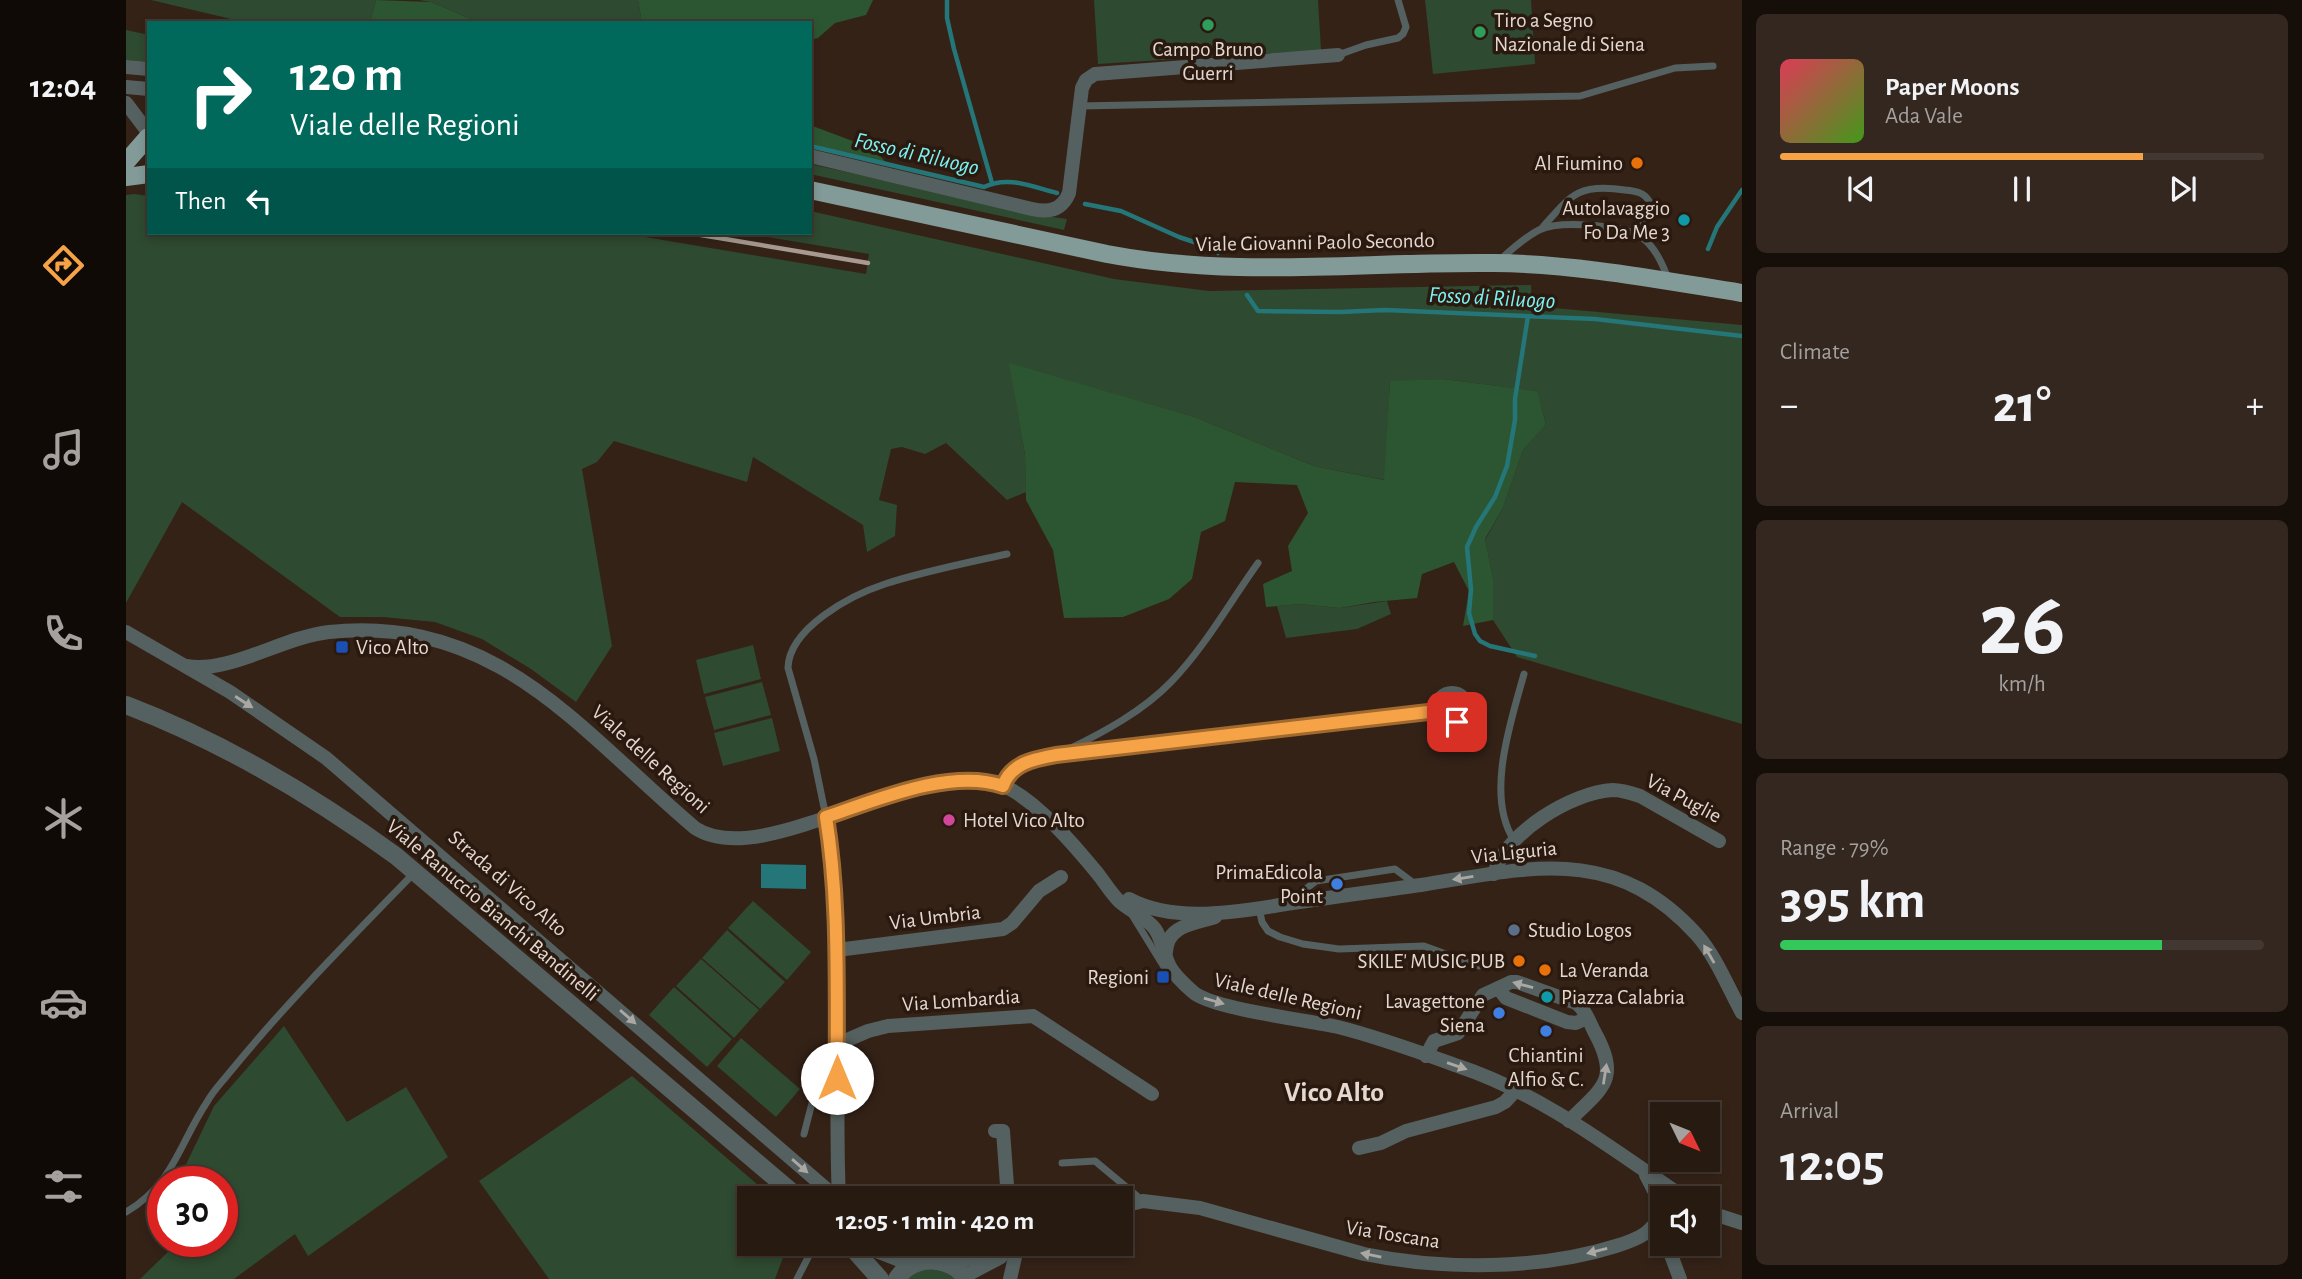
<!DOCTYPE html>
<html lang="en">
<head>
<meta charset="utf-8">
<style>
  :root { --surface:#271a11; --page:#33271f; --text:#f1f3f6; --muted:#a4a19f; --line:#433831; --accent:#f6a247 }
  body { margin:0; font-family:"Alegreya Sans",sans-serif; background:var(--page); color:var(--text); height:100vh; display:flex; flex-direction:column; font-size:26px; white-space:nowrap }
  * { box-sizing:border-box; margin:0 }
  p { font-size:23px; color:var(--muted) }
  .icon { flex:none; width:38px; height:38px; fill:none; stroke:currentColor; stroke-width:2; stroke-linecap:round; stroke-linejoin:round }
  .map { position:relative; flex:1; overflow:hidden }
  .details { display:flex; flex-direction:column; gap:14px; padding:14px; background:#150e09; width:560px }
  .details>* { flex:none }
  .banner { position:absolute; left:21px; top:21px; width:665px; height:214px; border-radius:0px; box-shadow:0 4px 10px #0003,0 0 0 2px var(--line); background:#00695c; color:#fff; overflow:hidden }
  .needle { width:46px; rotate:133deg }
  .fabs { position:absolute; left:1524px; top:1102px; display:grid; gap:14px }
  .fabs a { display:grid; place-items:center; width:70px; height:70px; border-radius:0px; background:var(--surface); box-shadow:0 4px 10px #0003,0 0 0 2px var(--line); font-size:35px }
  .speed { position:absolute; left:21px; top:1166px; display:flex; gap:14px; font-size:35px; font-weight:700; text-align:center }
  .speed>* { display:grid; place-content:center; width:91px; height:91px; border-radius:50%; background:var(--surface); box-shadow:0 4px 10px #0003,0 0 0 2px var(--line); line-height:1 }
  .speed .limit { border:10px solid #d22; background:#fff; color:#111 }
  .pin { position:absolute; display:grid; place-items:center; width:60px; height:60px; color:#fff; margin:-30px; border-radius:14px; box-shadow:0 4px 10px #0006 }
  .me { position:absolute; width:77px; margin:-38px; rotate:0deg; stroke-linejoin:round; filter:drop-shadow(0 0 5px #0008) }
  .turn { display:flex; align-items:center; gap:24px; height:147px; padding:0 28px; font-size:32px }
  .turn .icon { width:91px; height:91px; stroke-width:2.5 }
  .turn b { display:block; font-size:49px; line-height:60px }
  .then { display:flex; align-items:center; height:66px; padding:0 28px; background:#0003; gap:14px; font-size:26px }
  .big { font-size:52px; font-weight:700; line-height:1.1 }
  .details .tile { flex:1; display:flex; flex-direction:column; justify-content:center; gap:10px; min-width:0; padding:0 24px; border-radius:10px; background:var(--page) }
  .details .dial { align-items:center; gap:0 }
  .dial b { font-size:91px; line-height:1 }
  .song { display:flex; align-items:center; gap:21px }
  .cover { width:84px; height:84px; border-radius:10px; background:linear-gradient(135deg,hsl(350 70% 55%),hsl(100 70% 35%)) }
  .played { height:7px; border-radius:4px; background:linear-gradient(90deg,var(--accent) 75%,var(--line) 75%) }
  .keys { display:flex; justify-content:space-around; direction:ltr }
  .heat { display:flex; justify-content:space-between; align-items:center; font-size:38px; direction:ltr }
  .charge { height:10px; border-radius:5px; background:linear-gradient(90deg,#34c759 79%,var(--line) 0) }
  .trip { position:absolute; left:611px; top:1186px; width:396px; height:70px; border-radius:0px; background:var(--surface); box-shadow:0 4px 10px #0003,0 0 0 2px var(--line); font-weight:700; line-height:70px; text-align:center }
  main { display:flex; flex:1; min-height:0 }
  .tab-bar { display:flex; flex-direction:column; width:126px; justify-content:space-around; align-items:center; background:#100a07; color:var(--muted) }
  .tab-bar .icon { width:49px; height:49px }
  .tab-bar .selected { color:var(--accent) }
  .tab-bar b { font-size:32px; color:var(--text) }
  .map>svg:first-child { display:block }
</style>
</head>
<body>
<main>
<nav class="tab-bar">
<b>12:04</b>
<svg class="icon selected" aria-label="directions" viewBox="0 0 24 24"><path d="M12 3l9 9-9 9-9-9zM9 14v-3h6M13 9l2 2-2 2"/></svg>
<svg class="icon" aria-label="music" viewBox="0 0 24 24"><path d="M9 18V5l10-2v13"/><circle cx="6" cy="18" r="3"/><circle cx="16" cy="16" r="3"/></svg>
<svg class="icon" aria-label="phone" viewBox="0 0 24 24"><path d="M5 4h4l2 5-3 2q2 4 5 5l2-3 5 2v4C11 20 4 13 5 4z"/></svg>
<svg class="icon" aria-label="climate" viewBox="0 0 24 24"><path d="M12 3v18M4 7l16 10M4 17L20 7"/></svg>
<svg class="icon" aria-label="car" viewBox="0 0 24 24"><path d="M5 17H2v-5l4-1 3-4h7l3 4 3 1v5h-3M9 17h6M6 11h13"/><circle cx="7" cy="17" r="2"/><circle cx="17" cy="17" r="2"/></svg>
<svg class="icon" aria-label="filters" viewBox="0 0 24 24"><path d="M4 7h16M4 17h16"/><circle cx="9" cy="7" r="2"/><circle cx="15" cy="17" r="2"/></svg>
</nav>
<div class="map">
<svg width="1616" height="1279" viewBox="0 0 1616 1279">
  <rect width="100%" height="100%" fill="#342217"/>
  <g fill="#2e4a30">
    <path d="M25 0H250L244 23H122Z"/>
    <path d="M293 0H512L516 23H359L352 22 305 2Z"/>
    <path d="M968 0H1192L1195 50 972 64Z"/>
    <path d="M1299 0H1405L1409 64 1307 74Z"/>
    <path d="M0 30 23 35V62L0 60Z"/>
    <path d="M684 164 927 217 941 219 938 230 684 174Z"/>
    <path d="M8 194 23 196V233H495L740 274 743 254 618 233H684V211L988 279 1083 291 1405 285 1406 306 1616 325V724L1391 657 1367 620V578L1359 540 1377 508 1397 450 1420 423 1410 391 1317 379 1264 382 1259 480 1188 466 1069 417 884 364 899 455 900 492 881 500 820 443 799 454 776 447 765 449 753 500 771 505 769 536 741 552 737 525 627 457 621 482 488 441 471 462 456 469 486 646 450 702 405 669 356 639 309 622 257 617H214L56 502 0 603V195Z"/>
    <path d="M1261 601 1265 614 1231 629 1160 638 1151 606 1173 604 1214 608Z"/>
    <path d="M627 645 635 679 578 694 570 660Z"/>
    <path d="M636 682 645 715 588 730 579 697Z"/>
    <path d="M646 718 654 751 597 766 588 733Z"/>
    <path d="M627 901 685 952 661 980 602 928Z"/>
    <path d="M601 930 659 982 634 1009 576 958Z"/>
    <path d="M575 959 633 1010 608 1038 550 986Z"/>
    <path d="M548 987 606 1039 581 1067 523 1015Z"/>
    <path d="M158 1026 221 1122 280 1087 322 1157 182 1256 169 1234 108 1279H14L47 1247 50 1241H96V1181H52L88 1106Z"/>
    <path d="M615 1038 674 1089 650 1117 591 1066Z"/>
    <path d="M506 1076 648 1199H623V1244H662L649 1279H423L353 1181Z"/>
    <path d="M815 1268 829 1279H777L786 1271Z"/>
  </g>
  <g fill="#2c5631">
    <path d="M250 0 305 2 352 22 359 23H244Z"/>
    <path d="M512 0H747L740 15 709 23 692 38 684 40V23H516Z"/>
    <path d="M684 125 748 149 761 164 684 146Z"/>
    <path d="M883 363 1069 417 1188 466 1258 480 1264 381 1317 379 1411 391 1420 424 1397 450 1377 508 1359 539 1367 578V620L1337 626 1343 591 1328 562 1296 574 1291 598 1248 602 1214 608 1173 604 1140 607 1137 584 1166 571 1162 546 1182 513 1171 485 1109 482 1099 521 1075 532 1066 579 1043 599 997 617 938 618 927 550 900 500 899 455Z"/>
  </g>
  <path fill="#247678" d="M635 864 680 865V889L635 888Z"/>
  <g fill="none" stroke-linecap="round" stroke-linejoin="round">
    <g stroke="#247678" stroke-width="4.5">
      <path d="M821 0V18L828 49 866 183"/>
      <path d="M684 146 858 187C883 175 906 187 931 193"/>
      <path d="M959 204 995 211 1053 237 1089 249 1092 253"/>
      <path d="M1582 249 1591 227 1616 190"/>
      <path d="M1121 295 1132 311 1214 312 1259 310 1469 319 1616 336"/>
      <path d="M1402 316 1389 399V420L1381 466 1369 497 1350 527 1341 547 1345 589 1343 613 1349 634 1354 641 1364 646 1409 656"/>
    </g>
    <g stroke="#556160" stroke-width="7">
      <path d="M1212 55 1240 45 1272 38 1277 34 1280 27 1272 0"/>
      <path d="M953 106 1454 96 1549 68 1587 66"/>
      <path d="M1416 228C1445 195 1452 183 1499 190 1509 191 1518 192 1523 201L1522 212 1512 236"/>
      <path d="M1375 259C1386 249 1399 237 1413 230 1433 220 1495 225 1514 236 1529 246 1537 265 1543 281"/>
      <path d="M941 750C978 732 1017 711 1045 682 1079 647 1104 602 1132 563"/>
      <path d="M700 817 688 759 662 668C663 628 725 595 759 584 799 571 840 563 881 554"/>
      <path d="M1388 840C1359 796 1385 721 1398 674"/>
      <path d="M1170 902 1181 888 1190 881 1269 869 1289 884"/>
      <path d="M1133 908 1136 922 1142 931 1154 937 1177 944 1213 949 1298 946 1353 966"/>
      <path d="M1006 915 1038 967"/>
      <path d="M678 1134 687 1099 709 1067"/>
      <path d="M936 1163 969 1161 1017 1201"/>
      <path d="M0 1212C47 1185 53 1144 81 1102 87 1091 96 1082 104 1072 161 1002 226 937 289 872"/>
      <path d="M671 1279 689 1244"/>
    </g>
    <g stroke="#556160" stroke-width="14">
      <path d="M0 67 23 69"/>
      <path d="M0 87 23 89"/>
      <path d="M0 103 22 132"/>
      <path d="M684 156 906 209C923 213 936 210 943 193L956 88 960 80 969 74 1212 55"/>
      <path d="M0 632 104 692 200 758 712 1199"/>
      <path d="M60 666C103 674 157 637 203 632 372 615 454 731 569 828 638 873 789 755 875 785 908 797 950 847 972 874 979 883 985 893 993 901 1004 911 1020 917 1029 929 1037 941 1038 955 1044 967 1049 976 1059 985 1067 992 1086 1009 1182 1020 1212 1027 1252 1037 1293 1052 1332 1066 1416 1094 1488 1150 1560 1199"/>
      <circle cx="1326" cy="708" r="15"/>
      <path d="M877 786C885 763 908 759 930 755L1311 711"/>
      <path d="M700 817C721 943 707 1072 713 1199"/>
      <path d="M1368 874C1379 833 1446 792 1487 790 1496 790 1505 793 1514 796L1593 841"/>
      <path d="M1003 899C1046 922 1102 913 1148 906 1197 898 1246 892 1295 885 1403 868 1488 843 1571 935 1589 955 1603 989 1616 1013"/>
      <path d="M711 950 877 929 886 923 913 891 935 877"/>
      <path d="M1040 952C1041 925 1068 924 1089 917"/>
      <path d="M1373 989 1380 998 1441 1022 1450 1023 1461 1018"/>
      <path d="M712 1044 742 1031 762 1026 907 1016 1026 1094"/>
      <path d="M1300 1056 1308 1041 1332 1033 1357 995 1385 982H1391L1450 1003C1459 1009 1463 1021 1468 1031 1495 1080 1477 1087 1443 1121"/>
      <path d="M869 1131H877L882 1199"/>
      <path d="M1233 1148 1255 1143 1280 1131 1370 1107 1379 1102 1390 1090"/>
      <path d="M1520 1175 1534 1202 1531 1222"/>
      <path d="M994 1207 1017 1201 1074 1208 1238 1254C1316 1270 1414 1270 1490 1246 1500 1243 1511 1239 1520 1233 1526 1228 1529 1222 1536 1220"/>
      <path d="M1582 1212 1616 1223"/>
      <path d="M787 1244 805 1255 812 1261"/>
      <path d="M1541 1244 1554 1279"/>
      <path d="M814 1262 851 1258 887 1244"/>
      <path d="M839 1276 875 1257"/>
      <path d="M884 1279 889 1257 888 1244"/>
    </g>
    <g stroke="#556160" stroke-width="18">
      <path d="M0 705C97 742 186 795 270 856L674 1199"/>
      <path d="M723 1244 754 1279"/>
      <path d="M738 1244 787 1263"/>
      <path d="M771 1279C786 1254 825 1255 840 1279"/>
    </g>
    <g stroke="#829b99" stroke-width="18">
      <path d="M0 162 22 137"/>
      <path d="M0 177 23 174"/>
      <path d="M684 190 981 254C1113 279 1236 261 1368 263 1452 264 1534 280 1616 293"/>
    </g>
    <path stroke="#a89a91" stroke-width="4.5" d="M563 233 742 263"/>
  </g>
  <defs><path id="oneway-solid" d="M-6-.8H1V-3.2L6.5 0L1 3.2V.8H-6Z" transform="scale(1.75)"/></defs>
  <g fill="#aba8a3">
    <use href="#oneway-solid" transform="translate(118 702) rotate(33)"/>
    <use href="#oneway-solid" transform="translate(1337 878) rotate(171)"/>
    <use href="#oneway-solid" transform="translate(1583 954) rotate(-120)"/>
    <use href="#oneway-solid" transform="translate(1397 985) rotate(-165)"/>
    <use href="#oneway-solid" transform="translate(1088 1001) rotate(16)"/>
    <use href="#oneway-solid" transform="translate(502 1017) rotate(41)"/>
    <use href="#oneway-solid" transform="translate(1331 1066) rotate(19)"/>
    <use href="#oneway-solid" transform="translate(1479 1074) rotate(-81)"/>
    <use href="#oneway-solid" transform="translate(674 1166) rotate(41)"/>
    <use href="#oneway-solid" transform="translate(1471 1251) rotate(166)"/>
    <use href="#oneway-solid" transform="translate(1245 1255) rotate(-169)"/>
  </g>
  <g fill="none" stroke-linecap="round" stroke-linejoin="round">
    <g stroke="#a0692e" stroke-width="18">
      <path id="route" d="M711 1078C710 991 714 903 700 817 750 800 825 768 877 786 885 763 908 759 930 755L1311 711C1315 720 1322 724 1331 722"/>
    </g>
    <use href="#route" stroke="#f6a247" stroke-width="12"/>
  </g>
  <g fill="#2e9e5b" stroke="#2a190e" stroke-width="2.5">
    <circle cx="1082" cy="25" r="7"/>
    <circle cx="1354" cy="32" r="7"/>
  </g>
  <g fill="#e8710a" stroke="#2a190e" stroke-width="2.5">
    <circle cx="1511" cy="163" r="7"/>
    <circle cx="1393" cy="961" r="7"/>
    <circle cx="1419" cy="970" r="7"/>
  </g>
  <g fill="#0f9aa8" stroke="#2a190e" stroke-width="2.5">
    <circle cx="1558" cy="220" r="7"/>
    <circle cx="1421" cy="997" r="7"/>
  </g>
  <g fill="#1a4fb4" stroke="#2a190e" stroke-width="2.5">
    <rect x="209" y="640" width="14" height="14" rx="3.5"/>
    <rect x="1030" y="970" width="14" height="14" rx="3.5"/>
  </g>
  <circle fill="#d1479c" stroke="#2a190e" stroke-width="2.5" cx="823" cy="820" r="7"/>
  <g fill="#3f7fe0" stroke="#2a190e" stroke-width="2.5">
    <circle cx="1211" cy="884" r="7"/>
    <circle cx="1373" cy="1013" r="7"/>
    <circle cx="1420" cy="1031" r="7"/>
  </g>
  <circle fill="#5c6f8a" stroke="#2a190e" stroke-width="2.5" cx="1388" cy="930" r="7"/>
  <g text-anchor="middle" stroke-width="7" stroke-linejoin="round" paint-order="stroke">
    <g font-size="21" fill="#e4d8d0" stroke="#2a190e" text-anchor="start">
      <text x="1368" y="27">Tiro a Segno<tspan x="1368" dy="24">Nazionale di Siena</tspan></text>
      <text x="1082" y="56" text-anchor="middle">Campo Bruno<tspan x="1082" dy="24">Guerri</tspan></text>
      <text x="1497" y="170" text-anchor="end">Al Fiumino</text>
      <text x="1544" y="215" text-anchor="end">Autolavaggio<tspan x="1544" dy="24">Fo Da Me 3</tspan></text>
      <text x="230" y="654">Vico Alto</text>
      <text x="837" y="827">Hotel Vico Alto</text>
      <text x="1197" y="879" text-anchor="end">PrimaEdicola<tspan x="1197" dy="24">Point</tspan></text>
      <text x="1402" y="937">Studio Logos</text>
      <text x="1379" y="968" text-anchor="end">SKILE' MUSIC PUB</text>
      <text x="1433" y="977">La Veranda</text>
      <text x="1023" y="984" text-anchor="end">Regioni</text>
      <text x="1435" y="1004">Piazza Calabria</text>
      <text x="1359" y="1008" text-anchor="end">Lavagettone<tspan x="1359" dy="24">Siena</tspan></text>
      <text x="1420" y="1062" text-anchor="middle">Chiantini<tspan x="1420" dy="24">Alfio &amp; C.</tspan></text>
    </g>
    <g font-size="21" fill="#e4d8d0" stroke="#2a190e">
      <text transform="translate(1189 242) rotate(-1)" y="7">Viale Giovanni Paolo Secondo</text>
      <text transform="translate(525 759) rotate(42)" y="7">Viale delle Regioni</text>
      <text transform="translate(1558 798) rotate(28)" y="7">Via Puglie</text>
      <text transform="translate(1388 852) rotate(-6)" y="7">Via Liguria</text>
      <text transform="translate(382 883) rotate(41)" y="7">Strada di Vico Alto</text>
      <text transform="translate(367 910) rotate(40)" y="7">Viale Ranuccio Bianchi Bandinelli</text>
      <text transform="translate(809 917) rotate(-7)" y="7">Via Umbria</text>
      <text transform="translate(1162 996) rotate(13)" y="7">Viale delle Regioni</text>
      <text transform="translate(835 1000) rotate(-4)" y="7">Via Lombardia</text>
      <text transform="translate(1267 1234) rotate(9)" y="7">Via Toscana</text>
    </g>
    <g font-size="23" font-style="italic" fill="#7cf2f4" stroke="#2a190e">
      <text transform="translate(791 153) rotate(13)" y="8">Fosso di Riluogo</text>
      <text transform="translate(1366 297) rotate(3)" y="8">Fosso di Riluogo</text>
    </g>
    <g font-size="28" font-weight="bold" fill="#e4d8d0" stroke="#2a190e">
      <text x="1208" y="1101">Vico Alto</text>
    </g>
  </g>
</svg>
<div class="fabs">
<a><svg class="needle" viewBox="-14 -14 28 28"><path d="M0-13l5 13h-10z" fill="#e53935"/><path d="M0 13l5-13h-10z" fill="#a4a19f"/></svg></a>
<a><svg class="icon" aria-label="sound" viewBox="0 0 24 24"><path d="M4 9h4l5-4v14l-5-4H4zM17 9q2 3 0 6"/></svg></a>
</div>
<div class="speed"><div class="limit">30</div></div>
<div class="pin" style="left:1331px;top:722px;background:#d93025"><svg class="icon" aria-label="arrive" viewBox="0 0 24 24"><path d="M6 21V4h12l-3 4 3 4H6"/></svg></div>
<svg class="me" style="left:711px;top:1078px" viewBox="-20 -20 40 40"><circle r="19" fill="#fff"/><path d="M0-13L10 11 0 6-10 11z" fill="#f6a247"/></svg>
<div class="trip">12:05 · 1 min · 420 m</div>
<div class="banner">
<div class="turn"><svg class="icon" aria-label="right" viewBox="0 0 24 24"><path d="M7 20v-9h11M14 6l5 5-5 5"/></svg><div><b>120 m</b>Viale delle Regioni</div></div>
<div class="then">Then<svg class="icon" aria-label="left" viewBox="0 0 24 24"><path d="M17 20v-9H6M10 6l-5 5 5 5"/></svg></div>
</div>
</div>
<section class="details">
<div class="tile">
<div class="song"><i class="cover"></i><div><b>Paper Moons</b><p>Ada Vale</p></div></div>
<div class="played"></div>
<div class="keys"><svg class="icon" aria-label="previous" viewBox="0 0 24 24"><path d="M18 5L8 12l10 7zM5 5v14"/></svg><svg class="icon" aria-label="pause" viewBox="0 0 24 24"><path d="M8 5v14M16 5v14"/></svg><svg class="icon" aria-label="next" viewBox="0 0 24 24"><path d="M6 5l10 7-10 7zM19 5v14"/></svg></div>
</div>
<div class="tile"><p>Climate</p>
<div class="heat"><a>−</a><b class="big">21°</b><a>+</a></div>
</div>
<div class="tile dial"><b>26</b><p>km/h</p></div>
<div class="tile"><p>Range · 79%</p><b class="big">395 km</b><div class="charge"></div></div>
<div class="tile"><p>Arrival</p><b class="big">12:05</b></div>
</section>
</main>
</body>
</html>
